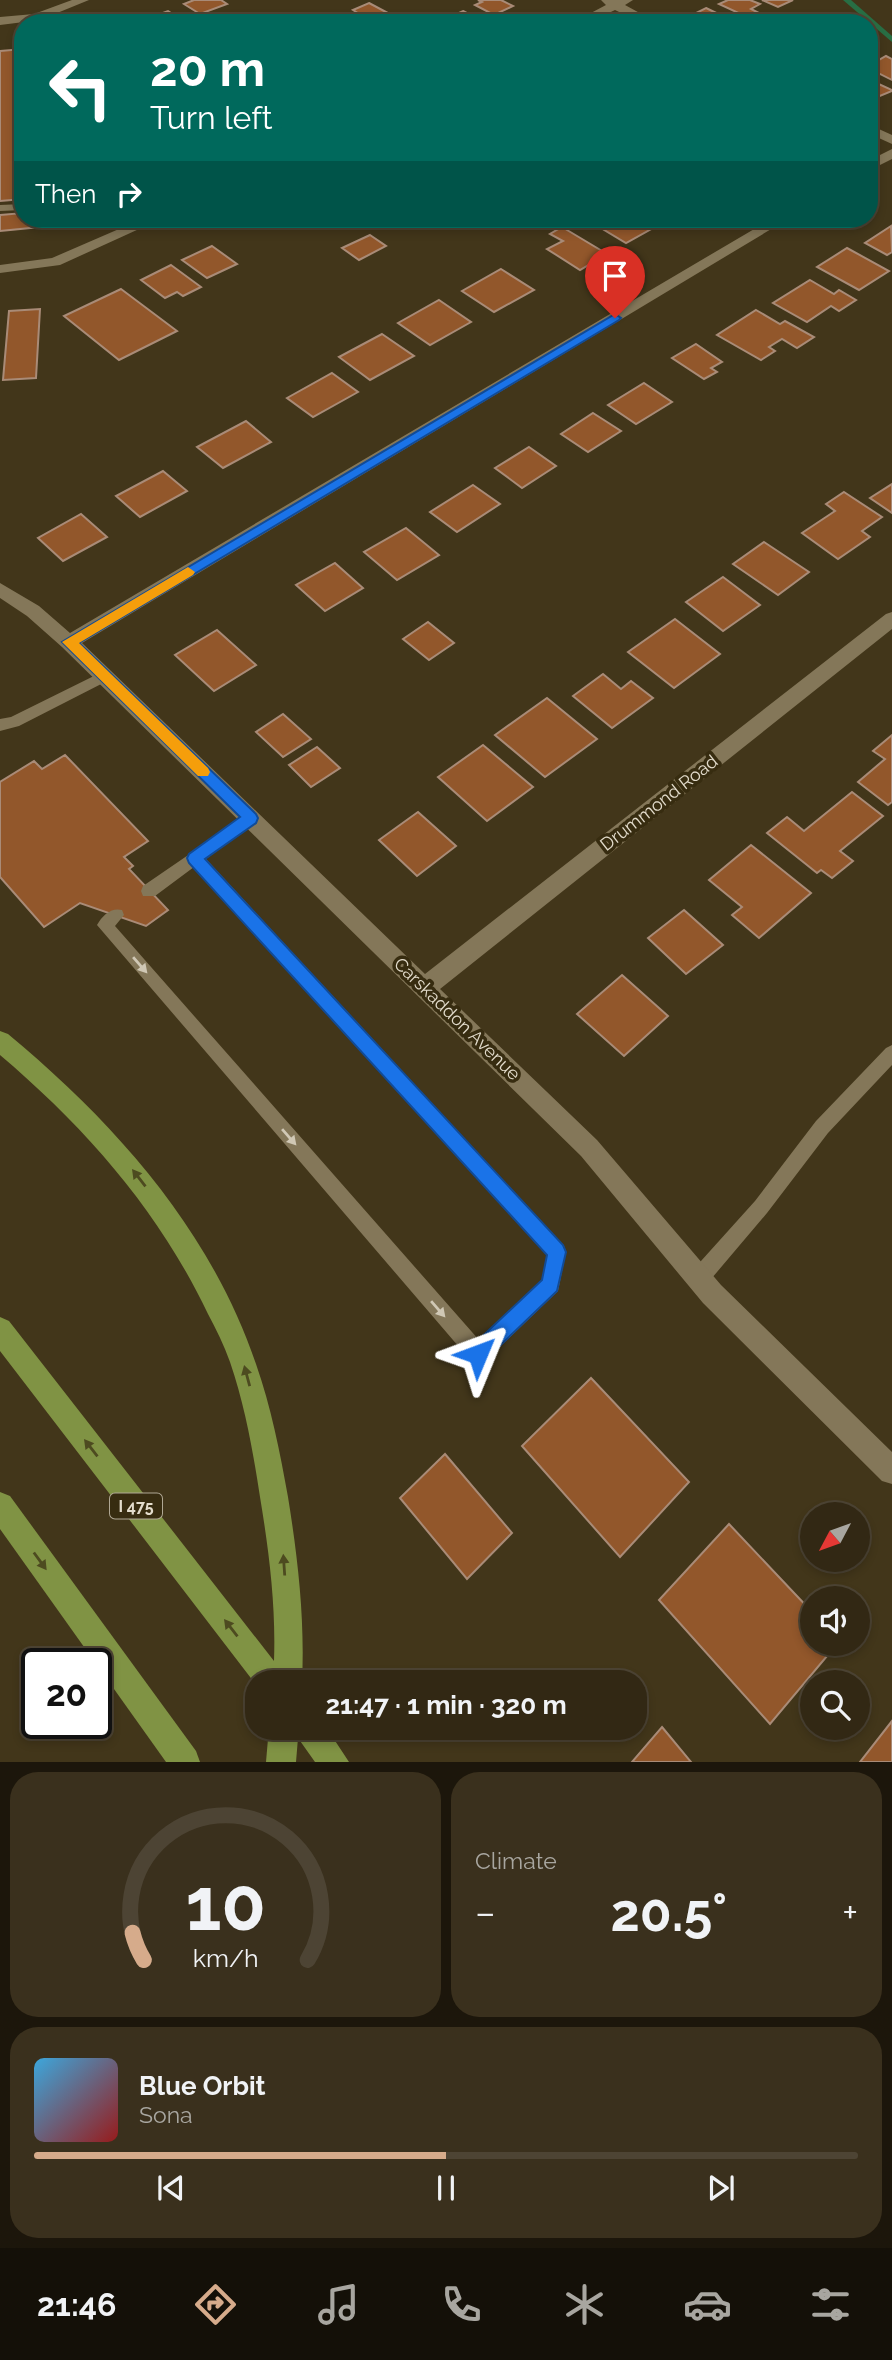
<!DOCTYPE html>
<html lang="en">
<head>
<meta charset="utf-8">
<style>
  :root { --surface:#322814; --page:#3a301d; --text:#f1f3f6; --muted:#a8a6a0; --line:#4d4434; --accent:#d6ab8b }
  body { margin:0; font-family:Raleway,sans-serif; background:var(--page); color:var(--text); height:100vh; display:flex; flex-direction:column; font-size:26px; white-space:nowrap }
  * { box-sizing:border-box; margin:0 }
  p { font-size:23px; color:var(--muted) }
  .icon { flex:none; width:38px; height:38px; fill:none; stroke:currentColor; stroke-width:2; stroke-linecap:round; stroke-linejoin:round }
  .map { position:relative; height:1762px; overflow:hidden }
  .details { display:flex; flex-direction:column; gap:10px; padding:10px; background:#1c160b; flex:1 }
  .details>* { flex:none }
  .guide { position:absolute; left:14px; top:14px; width:864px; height:214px; border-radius:28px; box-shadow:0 4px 10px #0003,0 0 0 2px var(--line); background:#00695c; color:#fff; overflow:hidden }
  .needle { width:46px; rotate:229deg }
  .buttons { position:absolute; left:800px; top:1502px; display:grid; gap:14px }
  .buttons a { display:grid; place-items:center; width:70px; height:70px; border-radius:50%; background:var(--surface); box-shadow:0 4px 10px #0003,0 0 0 2px var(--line); font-size:35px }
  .speed { position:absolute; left:21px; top:1648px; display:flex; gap:14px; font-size:35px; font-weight:700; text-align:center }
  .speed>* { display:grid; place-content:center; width:91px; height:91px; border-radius:50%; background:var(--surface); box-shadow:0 4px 10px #0003,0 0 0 2px var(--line); line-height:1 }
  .speed .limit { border:4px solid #111; border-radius:10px; background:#fff; color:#111 }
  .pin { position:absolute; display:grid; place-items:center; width:60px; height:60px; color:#fff; margin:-72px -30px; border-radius:50% 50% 50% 0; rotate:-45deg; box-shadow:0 0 7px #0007 }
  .pin .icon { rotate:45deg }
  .me { position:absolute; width:77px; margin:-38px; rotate:46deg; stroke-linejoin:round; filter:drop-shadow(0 0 5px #0008) }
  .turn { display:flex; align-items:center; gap:24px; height:147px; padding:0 21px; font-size:32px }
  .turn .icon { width:91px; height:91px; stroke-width:2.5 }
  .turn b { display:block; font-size:49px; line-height:60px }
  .then { display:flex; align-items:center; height:66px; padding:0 21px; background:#0003; gap:14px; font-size:26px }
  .big { font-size:52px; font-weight:700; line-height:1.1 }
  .details .card { flex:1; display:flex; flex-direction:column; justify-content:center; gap:10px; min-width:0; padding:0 24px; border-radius:28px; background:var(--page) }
  .details .dial { align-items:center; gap:0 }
  .dial svg { height:182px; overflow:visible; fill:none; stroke:var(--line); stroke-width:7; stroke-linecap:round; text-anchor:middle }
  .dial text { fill:var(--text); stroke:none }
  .song { display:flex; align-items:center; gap:21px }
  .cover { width:84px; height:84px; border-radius:10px; background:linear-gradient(135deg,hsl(200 70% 55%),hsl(0 70% 35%)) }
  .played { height:7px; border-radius:4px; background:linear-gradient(90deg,var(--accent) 50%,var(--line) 50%) }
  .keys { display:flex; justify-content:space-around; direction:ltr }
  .heat { display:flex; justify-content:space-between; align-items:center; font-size:38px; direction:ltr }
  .details .tiles { flex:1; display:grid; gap:10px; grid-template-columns:1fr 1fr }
  .card:last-child { grid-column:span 2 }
  .trip { position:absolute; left:245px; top:1670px; width:402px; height:70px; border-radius:28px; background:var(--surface); box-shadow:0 4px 10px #0003,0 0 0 2px var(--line); font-weight:700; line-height:70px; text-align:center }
  .dock { display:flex; height:112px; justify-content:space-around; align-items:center; background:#141008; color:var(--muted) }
  .dock .icon { width:49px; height:49px }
  .dock .on { color:var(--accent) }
  .dock b { font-size:32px; color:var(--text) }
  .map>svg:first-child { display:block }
</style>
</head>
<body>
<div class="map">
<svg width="892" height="1762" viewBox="0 0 892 1762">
  <rect width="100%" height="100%" fill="#42361a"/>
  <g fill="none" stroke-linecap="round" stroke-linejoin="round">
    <path fill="#286e44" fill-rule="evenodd" d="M843 0H851L892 36V42Z"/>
  </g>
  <g fill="#92572b" stroke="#a98b77" stroke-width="2">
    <path d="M194 0H221L227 4 200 14 184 4Z"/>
    <path d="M478 0H501L513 6 494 15 475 5 482 2Z"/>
    <path d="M728 0H750L760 4 751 9 757 12 747 17 719 4Z"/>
    <path d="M762 0H793L778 7Z"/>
    <path d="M369 3 386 12 369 20 353 10Z"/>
    <path d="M706 8 737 23H696L686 18Z"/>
    <path d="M168 11 185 22 148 23 143 20Z"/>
    <path d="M463 11 484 22 445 23 441 21Z"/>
    <path d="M339 14 355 23H318Z"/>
    <path d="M822 15 840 23 808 22Z"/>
    <path d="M23 49V199L0 201V51Z"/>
    <path d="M886 56 892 59V80L870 69V65Z"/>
    <path d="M870 80 892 90V91L870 100Z"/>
    <path d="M23 213V219H40V227L0 231V215Z"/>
    <path d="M586 219H654L662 223 626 243Z"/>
    <path d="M891 226 892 252 887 255 865 243Z"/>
    <path d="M562 227 607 254 580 270 547 249 563 241 550 234Z"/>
    <path d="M370 235 386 246 359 260 342 248Z"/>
    <path d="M212 246 237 264 207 278 182 260Z"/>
    <path d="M847 248 889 271 859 290 817 267Z"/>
    <path d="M171 265 201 287 183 296 177 292 165 298 141 280Z"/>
    <path d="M501 269 534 290 494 312 462 291Z"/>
    <path d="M810 280 834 294 839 290 856 300 839 311 831 306 807 322 773 303Z"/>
    <path d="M121 289 177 331 119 360 64 316Z"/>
    <path d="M439 300 471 322 430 345 398 323Z"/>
    <path d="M40 309 36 378 3 380 9 311Z"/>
    <path d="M756 310 780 324 785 321 814 337 797 348 782 339 769 347 775 351 761 360 717 335Z"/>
    <path d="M382 334 414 356 370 380 339 357Z"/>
    <path d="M696 344 722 362 711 368 717 372 704 379 672 358Z"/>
    <path d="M332 373 358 392 313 417 287 398Z"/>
    <path d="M644 383 672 402 636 424 608 405Z"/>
    <path d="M593 413 621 431 588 452 561 434Z"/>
    <path d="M246 421 271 442 223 468 197 447Z"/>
    <path d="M529 447 556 466 522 488 495 468Z"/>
    <path d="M163 471 187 491 140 517 116 496Z"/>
    <path d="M892 484V513L870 498Z"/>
    <path d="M473 485 500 504 457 532 430 512Z"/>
    <path d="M844 492 882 517 862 531 870 537 838 559 802 533 835 511 826 504Z"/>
    <path d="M81 514 107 537 63 561 38 538Z"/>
    <path d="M406 528 439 555 397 580 364 552Z"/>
    <path d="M764 542 809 572 778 595 733 564Z"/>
    <path d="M335 563 363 588 325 611 296 585Z"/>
    <path d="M723 577 760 605 723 631 686 602Z"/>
    <path d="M675 619 720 654 674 688 628 652Z"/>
    <path d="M428 622 454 643 429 660 403 639Z"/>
    <path d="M217 630 256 665 214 691 175 655Z"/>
    <path d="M603 674 621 689 631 681 653 698 612 728 573 696Z"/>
    <path d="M547 698 597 739 545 777 495 735Z"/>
    <path d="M283 714 311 739 283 757 256 732Z"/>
    <path d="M892 735V802L888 805 858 782 885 759 873 751Z"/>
    <path d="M483 745 533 787 487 821 438 777Z"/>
    <path d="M317 747 340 768 311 787 289 765Z"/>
    <path d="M65 755 148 841 124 857 133 866 129 869 168 910 146 926 80 903 44 927 0 877V782L34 761 42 769Z"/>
    <path d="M852 792 883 816 840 851 853 861 832 878 821 870 817 873 767 833 787 817 804 831Z"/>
    <path d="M418 812 456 846 417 876 379 840Z"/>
    <path d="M751 845 811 893 759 938 732 915 742 907 709 880Z"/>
    <path d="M684 910 723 945 686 974 648 938Z"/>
    <path d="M622 975 668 1016 624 1056 577 1014Z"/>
    <path d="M591 1378 689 1482 620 1557 522 1446Z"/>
    <path d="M445 1454 512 1533 467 1579 400 1498Z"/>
    <path d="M729 1524 812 1612V1643H838L770 1724 659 1600Z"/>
    <path d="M892 1721V1762H860Z"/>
    <path d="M662 1727 691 1762H632Z"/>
  </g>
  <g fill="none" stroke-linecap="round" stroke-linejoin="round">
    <g fill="#847759" fill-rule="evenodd">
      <path d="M23 204V210L0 211V205Z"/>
      <path d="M104 671 109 672 111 676 109 680 19 726 0 731V719L11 717Z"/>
      <path d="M251 812 256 814 259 818 256 822 206 859 564 1246 566 1252 558 1291 485 1361 478 1364 471 1361 97 925C102 916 111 907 122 910L124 915 115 926 479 1340 543 1279 547 1255 194 867 155 896H143L141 891 143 886Z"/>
      <path d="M892 1045V1065L828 1133 767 1213 706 1285 699 1287 692 1285 690 1278 692 1271 755 1201 816 1121 886 1048Z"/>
    </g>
    <g fill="#847759" fill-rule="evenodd">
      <path d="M72 0H89L40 20 0 25V17L34 14Z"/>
      <path d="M633 0 625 5 658 23H642L615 10 588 23H572L606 5 601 0Z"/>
      <path d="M870 125 892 135V144L870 134Z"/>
      <path d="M892 149V159L870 170V160Z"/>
      <path d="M142 219H161L60 265 0 273V265L52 258Z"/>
      <path d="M771 219H788L82 643 425 974 886 614 892 612V629L440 989 597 1140 721 1285 892 1452V1484L882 1481 703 1303 581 1156 62 647 27 616 0 598V583L39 606 70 633Z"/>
    </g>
    <g fill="#809344" fill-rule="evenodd">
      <path d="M0 1031 8 1034C115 1123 210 1229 256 1364 271 1407 280 1452 288 1497 298 1559 305 1620 302 1682H257V1686L0 1351V1317L9 1321 274 1661C276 1606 269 1551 260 1497 253 1451 245 1406 230 1362 224 1345 216 1329 208 1314 159 1211 86 1128 0 1055Z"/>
      <path d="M0 1492 10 1496 196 1751 200 1762H166L0 1529Z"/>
      <path d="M269 1727H326L349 1762H315L298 1738 296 1762H266Z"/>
    </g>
  </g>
  <defs><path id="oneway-solid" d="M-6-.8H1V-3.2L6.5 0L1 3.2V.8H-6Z" transform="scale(1.75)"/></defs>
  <g fill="#d0c8b5">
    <use href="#oneway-solid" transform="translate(140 965) rotate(49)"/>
    <use href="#oneway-solid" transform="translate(289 1137) rotate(49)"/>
    <use href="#oneway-solid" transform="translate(438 1309) rotate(49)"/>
  </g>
  <g fill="#4d4b20">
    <use href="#oneway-solid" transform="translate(139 1178) rotate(-128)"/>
    <use href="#oneway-solid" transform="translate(247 1376) rotate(-105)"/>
    <use href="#oneway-solid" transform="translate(91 1448) rotate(-128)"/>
    <use href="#oneway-solid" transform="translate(40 1561) rotate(54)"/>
    <use href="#oneway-solid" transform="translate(284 1565) rotate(-94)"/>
    <use href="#oneway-solid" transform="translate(231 1628) rotate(-128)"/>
  </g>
  <path fill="#1a73e8" stroke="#114b97" stroke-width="2" d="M615 314 621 318 619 320 79 643 256 814 258 818 256 823 205 859 563 1245 566 1252 557 1291 484 1361 478 1364 471 1361 468 1354 471 1347 542 1280 547 1255 189 863 187 858 189 854 240 817 62 642Z"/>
  <path fill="#f59e0b" d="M188 567 195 572 193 575 79 643 208 768 210 772 208 776H198L62 642Z"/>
  <g text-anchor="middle" stroke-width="7" stroke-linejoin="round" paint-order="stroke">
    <rect fill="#372c10" stroke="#afa794" stroke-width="2" x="110" y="1493.5" width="52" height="25" rx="5"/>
    <g font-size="16" font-weight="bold" fill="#e3dccc">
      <text x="136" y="1512">I 475</text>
    </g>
    <g font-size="18" fill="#e3dccc" stroke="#372c10">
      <text transform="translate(659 803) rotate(-38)" y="6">Drummond Road</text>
      <text transform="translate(457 1019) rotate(44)" y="6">Carskaddon Avenue</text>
    </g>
  </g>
</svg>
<div class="buttons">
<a><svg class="needle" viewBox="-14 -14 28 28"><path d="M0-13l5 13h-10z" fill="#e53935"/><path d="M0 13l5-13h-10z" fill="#a8a6a0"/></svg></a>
<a><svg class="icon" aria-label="sound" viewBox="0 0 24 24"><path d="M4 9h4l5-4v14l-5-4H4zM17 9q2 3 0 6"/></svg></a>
<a><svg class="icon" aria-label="search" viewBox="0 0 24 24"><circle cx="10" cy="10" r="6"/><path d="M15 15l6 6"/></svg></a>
</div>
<div class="speed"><div class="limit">20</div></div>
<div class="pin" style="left:615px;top:318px;background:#d93025"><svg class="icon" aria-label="arrive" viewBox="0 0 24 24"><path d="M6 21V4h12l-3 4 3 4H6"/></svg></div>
<svg class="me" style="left:478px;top:1354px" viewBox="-20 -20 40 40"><path d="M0-17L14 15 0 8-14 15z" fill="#1a73e8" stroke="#fff" stroke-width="4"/></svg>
<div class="trip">21:47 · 1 min · 320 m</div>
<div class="guide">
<div class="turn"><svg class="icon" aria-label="left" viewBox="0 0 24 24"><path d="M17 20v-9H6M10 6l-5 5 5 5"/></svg><div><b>20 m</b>Turn left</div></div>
<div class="then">Then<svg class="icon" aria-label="right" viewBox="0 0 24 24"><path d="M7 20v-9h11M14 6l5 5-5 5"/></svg></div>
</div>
</div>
<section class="details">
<div class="tiles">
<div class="card dial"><svg viewBox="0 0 100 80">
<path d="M14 69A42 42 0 1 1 86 69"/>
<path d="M14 69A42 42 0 0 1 9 57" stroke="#d6ab8b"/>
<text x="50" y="56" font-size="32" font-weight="700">10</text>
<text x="50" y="72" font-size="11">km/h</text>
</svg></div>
<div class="card"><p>Climate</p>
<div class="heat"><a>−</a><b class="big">20.5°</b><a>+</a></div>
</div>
<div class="card">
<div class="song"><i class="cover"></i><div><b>Blue Orbit</b><p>Sona</p></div></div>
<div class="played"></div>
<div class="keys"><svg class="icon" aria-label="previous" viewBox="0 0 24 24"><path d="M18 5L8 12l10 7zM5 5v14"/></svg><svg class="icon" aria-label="pause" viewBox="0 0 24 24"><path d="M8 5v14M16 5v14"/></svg><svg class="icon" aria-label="next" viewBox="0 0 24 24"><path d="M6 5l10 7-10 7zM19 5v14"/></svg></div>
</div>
</div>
</section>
<nav class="dock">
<b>21:46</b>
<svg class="icon on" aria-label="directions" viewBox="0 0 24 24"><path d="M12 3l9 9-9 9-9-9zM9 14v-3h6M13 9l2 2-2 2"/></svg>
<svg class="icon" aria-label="music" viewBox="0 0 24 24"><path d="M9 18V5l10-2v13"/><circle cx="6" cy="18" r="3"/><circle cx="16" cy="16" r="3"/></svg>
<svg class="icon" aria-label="phone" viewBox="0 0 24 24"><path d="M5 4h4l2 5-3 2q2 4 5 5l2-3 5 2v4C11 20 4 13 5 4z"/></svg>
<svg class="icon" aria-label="climate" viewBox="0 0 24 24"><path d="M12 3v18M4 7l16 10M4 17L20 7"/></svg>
<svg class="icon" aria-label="car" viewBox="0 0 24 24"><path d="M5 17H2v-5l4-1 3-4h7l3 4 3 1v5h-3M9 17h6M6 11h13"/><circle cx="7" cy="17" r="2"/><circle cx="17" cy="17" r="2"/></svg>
<svg class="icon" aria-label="filters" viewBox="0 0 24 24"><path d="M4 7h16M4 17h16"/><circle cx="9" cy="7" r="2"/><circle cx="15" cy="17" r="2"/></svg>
</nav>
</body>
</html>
